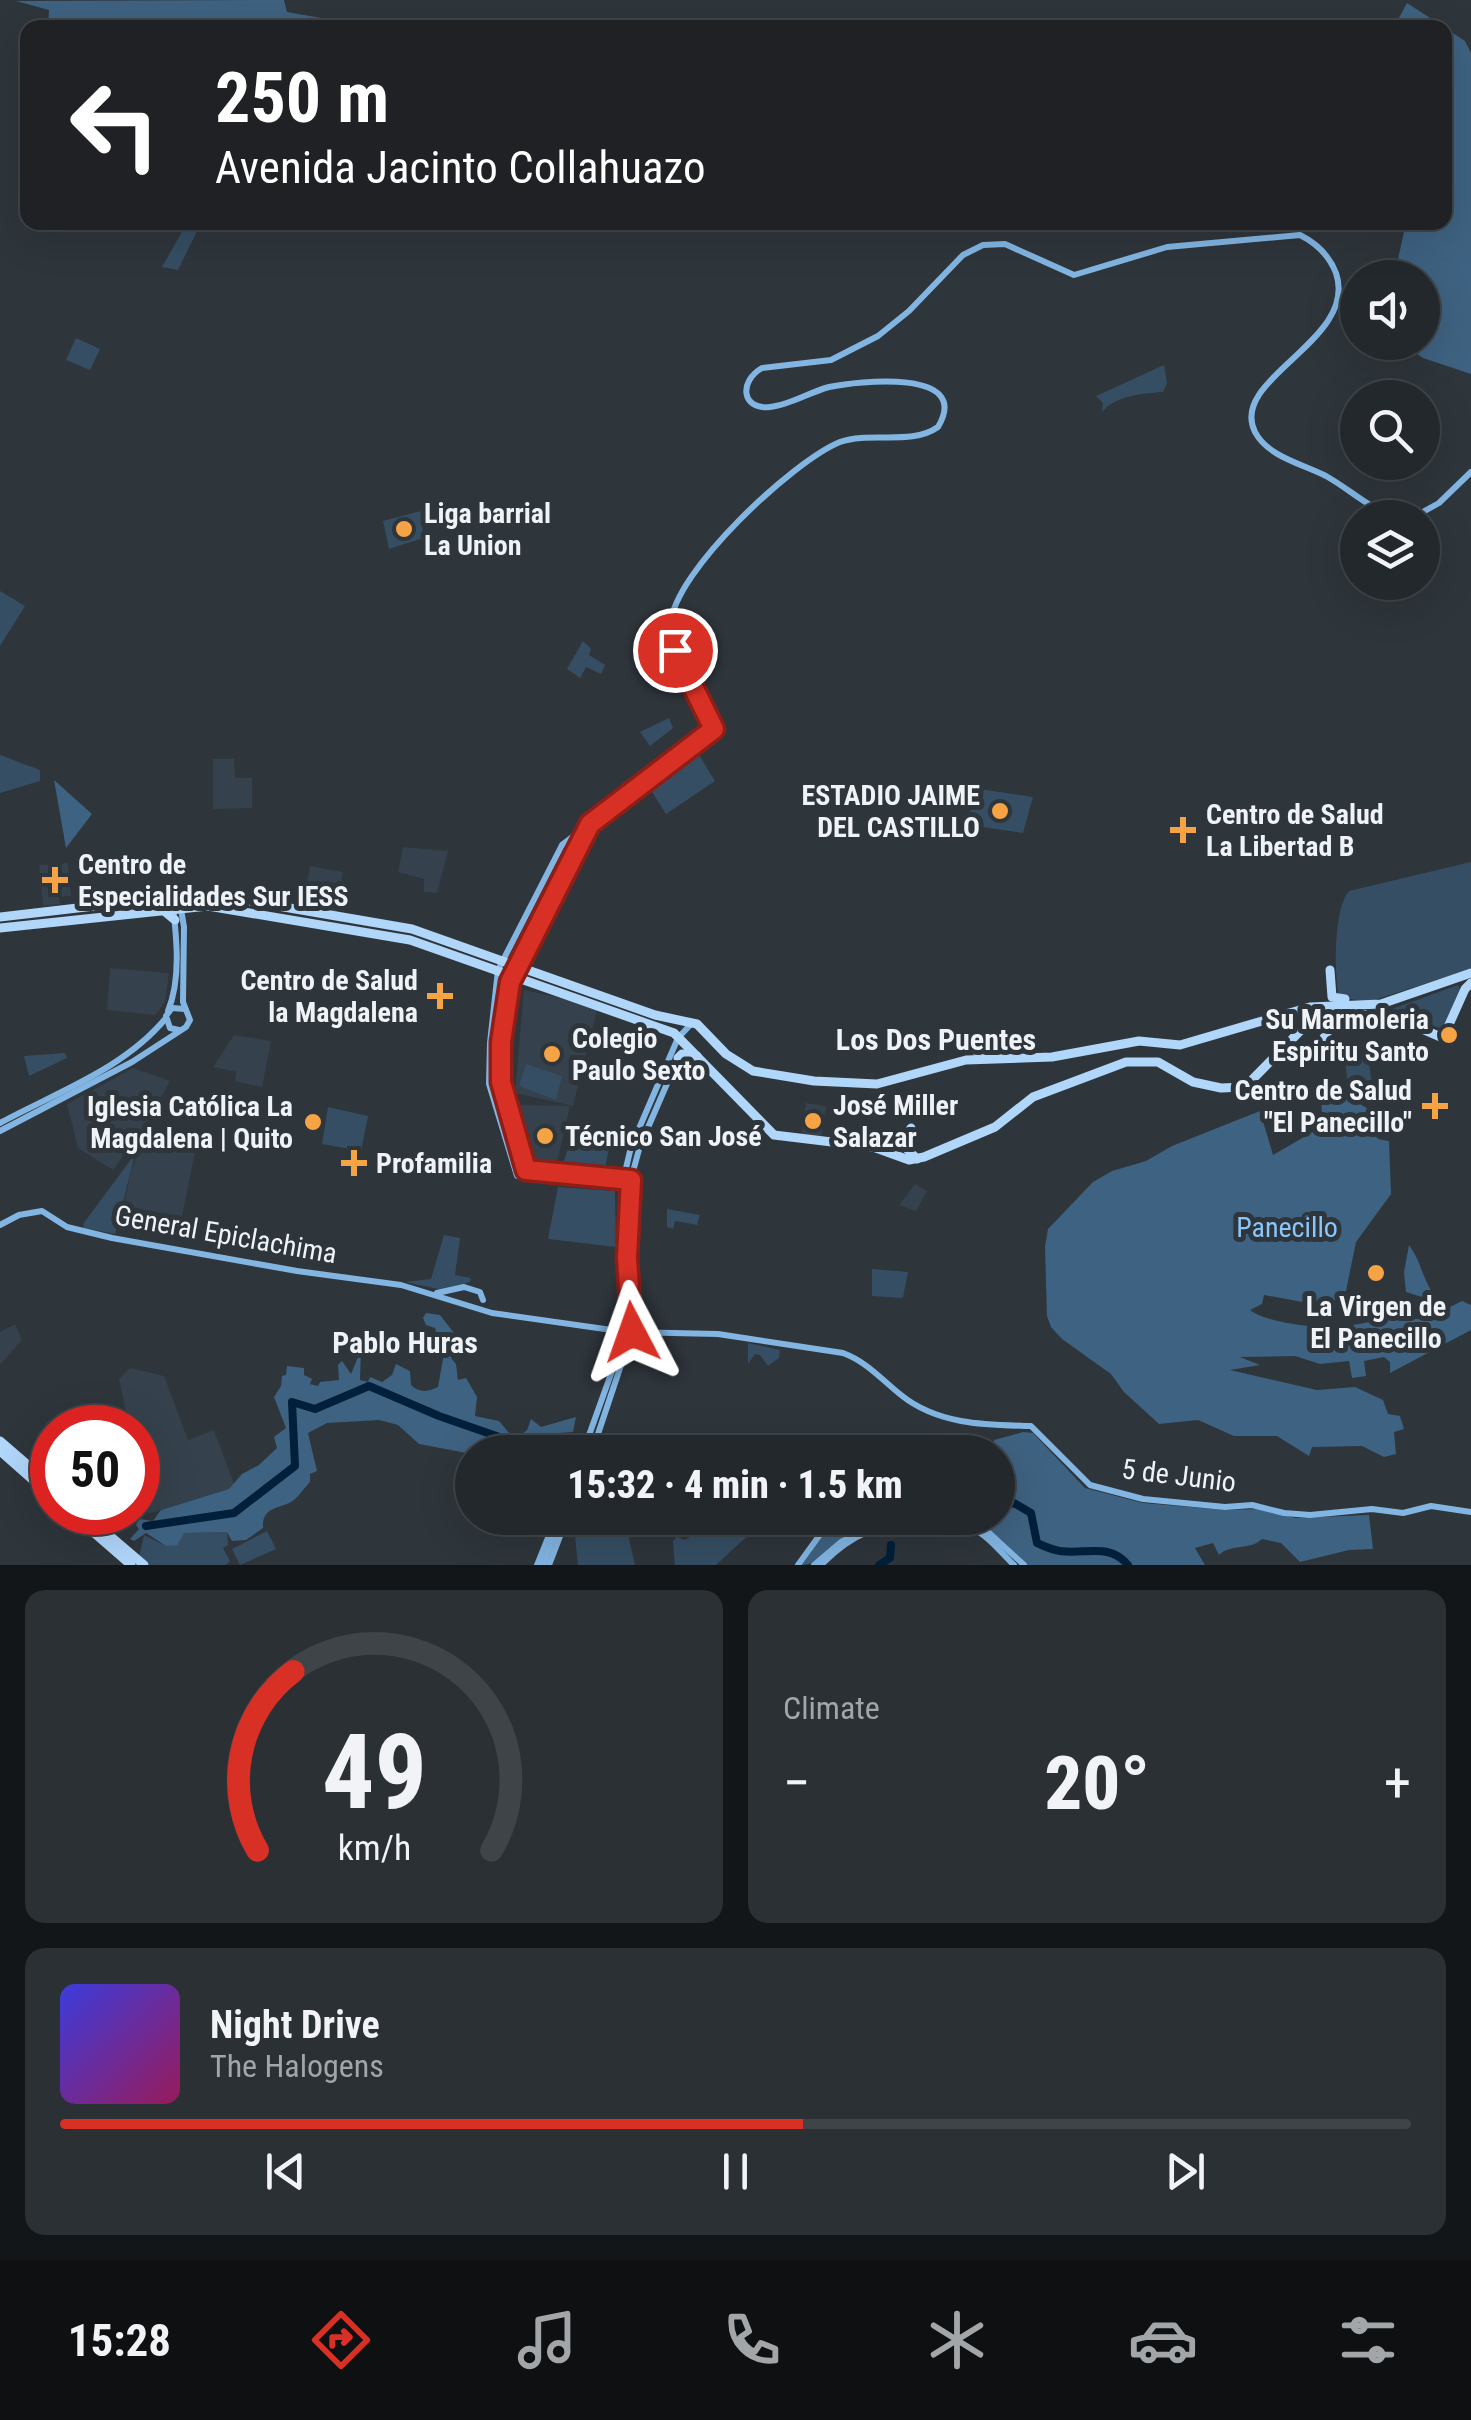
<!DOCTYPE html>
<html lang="en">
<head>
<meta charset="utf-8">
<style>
  :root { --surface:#22282c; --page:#2a3034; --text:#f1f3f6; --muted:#a2a6a9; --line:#3f4448; --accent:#d93025 }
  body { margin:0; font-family:"Roboto Condensed",sans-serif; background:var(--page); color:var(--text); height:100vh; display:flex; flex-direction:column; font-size:38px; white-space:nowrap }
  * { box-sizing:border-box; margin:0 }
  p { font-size:32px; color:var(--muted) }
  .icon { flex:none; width:55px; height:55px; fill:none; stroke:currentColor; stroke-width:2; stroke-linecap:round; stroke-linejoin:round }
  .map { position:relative; height:1565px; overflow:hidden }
  .sheet { display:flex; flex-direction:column; gap:25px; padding:25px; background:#131618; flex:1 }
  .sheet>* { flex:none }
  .hud { position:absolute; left:20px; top:20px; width:1432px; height:210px; border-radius:20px; box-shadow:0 10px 40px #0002,0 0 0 2px var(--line); background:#202124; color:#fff; overflow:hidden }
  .buttons { position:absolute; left:1340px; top:260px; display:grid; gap:20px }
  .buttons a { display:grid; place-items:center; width:100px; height:100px; border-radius:50%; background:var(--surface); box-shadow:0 10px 40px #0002,0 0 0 2px var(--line); font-size:50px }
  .speed { position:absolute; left:30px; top:1405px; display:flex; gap:20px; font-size:50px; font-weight:700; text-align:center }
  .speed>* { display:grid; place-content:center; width:130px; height:130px; border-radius:50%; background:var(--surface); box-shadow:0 10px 40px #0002,0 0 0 2px var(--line); line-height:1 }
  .speed .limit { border:15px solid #d22; background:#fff; color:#111 }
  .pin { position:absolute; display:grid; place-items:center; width:85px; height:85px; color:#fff; margin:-42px; border:5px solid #fff; border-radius:50%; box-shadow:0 2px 10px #0007 }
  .me { position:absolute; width:110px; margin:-55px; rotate:356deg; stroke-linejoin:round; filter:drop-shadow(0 0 8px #0008) }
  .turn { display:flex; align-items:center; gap:35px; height:210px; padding:0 30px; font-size:45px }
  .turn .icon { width:130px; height:130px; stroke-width:2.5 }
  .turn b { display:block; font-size:70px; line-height:85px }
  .big { font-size:75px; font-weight:800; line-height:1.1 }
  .sheet .widget { flex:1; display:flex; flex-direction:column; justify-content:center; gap:15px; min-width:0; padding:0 35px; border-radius:20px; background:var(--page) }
  .sheet .dial { align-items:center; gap:0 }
  .dial svg { height:260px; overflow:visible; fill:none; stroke:var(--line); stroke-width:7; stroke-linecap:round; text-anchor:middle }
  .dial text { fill:var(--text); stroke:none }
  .song { display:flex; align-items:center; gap:30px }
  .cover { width:120px; height:120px; border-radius:15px; background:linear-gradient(135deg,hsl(240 70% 55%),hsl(330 70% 35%)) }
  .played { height:10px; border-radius:5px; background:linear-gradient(90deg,var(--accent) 55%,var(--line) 55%) }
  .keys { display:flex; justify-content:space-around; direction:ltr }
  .heat { display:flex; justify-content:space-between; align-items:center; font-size:55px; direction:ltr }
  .sheet .tiles { flex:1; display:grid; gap:25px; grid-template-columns:1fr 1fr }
  .widget:last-child { grid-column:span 2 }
  .trip { position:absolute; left:455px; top:1435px; width:560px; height:100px; border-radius:50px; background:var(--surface); box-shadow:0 10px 40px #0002,0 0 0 2px var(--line); font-weight:800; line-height:100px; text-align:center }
  .tabs { display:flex; height:160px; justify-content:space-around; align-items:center; background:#0e1012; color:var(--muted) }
  .tabs .icon { width:70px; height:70px }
  .tabs .current { color:var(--accent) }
  .tabs b { font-size:45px; color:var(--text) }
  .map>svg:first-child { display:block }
</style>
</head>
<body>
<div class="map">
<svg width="1471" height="1565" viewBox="0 0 1471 1565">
  <rect width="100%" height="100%" fill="#2e353b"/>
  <g fill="#35414c">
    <path d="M213 759H234L235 778H252V808L213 809Z"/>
    <path d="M403 847 448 851 437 893 424 892V879L398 872Z"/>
    <path d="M68 863 71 896 59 897 60 904 43 906 39 865Z"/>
    <path d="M310 866 343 872 336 913 303 907Z"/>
    <path d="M110 968 169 973 165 1002 155 1015 107 1010Z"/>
    <path d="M524 990 598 1006 573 1106 515 1093Z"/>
    <path d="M234 1035 271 1041 262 1087 235 1081 236 1072 213 1067Z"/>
    <path d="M133 1068 170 1081 147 1123 113 1170 78 1148 67 1104Z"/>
    <path d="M806 1103 826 1106 821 1138 801 1135Z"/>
    <path d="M518 1105 570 1106 556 1167 537 1165Z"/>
    <path d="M153 1129 198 1137 182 1217 124 1206 130 1174 138 1152Z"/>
    <path d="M915 1184 927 1191 916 1211 899 1205Z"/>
    <path d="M15 1324 22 1340 0 1365V1332Z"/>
    <path d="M130 1368 164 1376 188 1440 214 1430 234 1484 229 1489 148 1514 138 1466V1428L129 1427 119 1379Z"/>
  </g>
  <g fill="#354e63">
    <path d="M187 223 200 225 178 270 162 267Z"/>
    <path d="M76 338 100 349 90 370 66 360Z"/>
    <path d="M1164 365 1167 383 1163 392C1140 394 1117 395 1102 412L1103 403 1096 396Z"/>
    <path d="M421 511 423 538 389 549 383 521Z"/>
    <path d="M0 591 25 606 0 646Z"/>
    <path d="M583 641 591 649 589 655 605 665 601 674 586 667 580 678 567 669Z"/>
    <path d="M669 718 673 728 650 746 640 732Z"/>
    <path d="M0 755 40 770V781L0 793Z"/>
    <path d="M699 755 715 781 666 814 649 787Z"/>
    <path d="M973 788 1033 797 1023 833 969 825Z"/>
    <path d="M1471 862V969L1368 1002 1339 997C1334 973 1333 910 1349 891Z"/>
    <path d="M1458 985 1460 989 1442 1029 1392 1009Z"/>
    <path d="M65 1053 67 1058 29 1076 24 1056Z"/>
    <path d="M1368 1055 1373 1093 1349 1097 1345 1058Z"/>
    <path d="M526 1064 562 1076 556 1100 519 1086Z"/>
    <path d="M328 1107 368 1116 361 1151 322 1144Z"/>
    <path d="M572 1135 610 1142 604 1175 561 1171Z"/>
    <path d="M135 1154 115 1234 84 1228 83 1224Z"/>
    <path d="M558 1187 615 1191 616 1247 548 1239Z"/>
    <path d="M667 1209 700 1215 697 1225 675 1221 673 1229 667 1227Z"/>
    <path d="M444 1235 460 1238 455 1275 471 1278 470 1282 443 1290 405 1282 431 1279Z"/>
    <path d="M872 1269 908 1272 903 1298 872 1296Z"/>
    <path d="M748 1343 780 1350 779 1358 768 1366 760 1355 755 1354 748 1364Z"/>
    <path d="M582 1518H635L628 1535 635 1565H578L575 1536Z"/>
    <path d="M721 1518H767L716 1565H675L673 1541 677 1537 685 1540Z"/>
    <path d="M267 1531 276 1549 240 1565 232 1549Z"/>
    <path d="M227 1532 228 1545 223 1548 230 1561 226 1565H150L139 1557 144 1535 166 1546 184 1533Z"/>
  </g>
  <g fill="#3e6281">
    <path d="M284 0 287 12 361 25 48 27 49 10 16 1Z"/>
    <path d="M1407 3 1444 27H1394Z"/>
    <path d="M1445 28 1465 41 1471 53V374L1423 358 1402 343 1422 342V278L1394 277 1406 223 1445 222Z"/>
    <path d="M54 780 92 814 66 848Z"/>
    <path d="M1320 1087 1349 1097 1368 1109 1370 1130 1378 1139 1389 1141 1391 1194 1356 1242 1346 1291 1332 1304 1324 1306 1264 1295 1262 1304 1250 1310C1268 1324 1323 1329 1345 1326 1375 1323 1386 1314 1418 1319L1428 1299 1406 1292 1404 1272 1409 1245C1425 1266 1423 1294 1450 1307L1462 1301 1471 1305V1330L1390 1373V1362L1384 1357 1364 1361 1366 1376 1352 1378 1349 1361 1320 1364 1295 1356 1240 1357 1260 1365 1230 1370 1317 1390 1355 1387 1383 1400 1388 1414 1400 1416 1404 1429 1394 1432 1396 1454 1384 1457 1362 1446 1312 1447 1309 1456 1277 1436H1234L1198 1420 1159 1424 1124 1392 1111 1374 1062 1339 1051 1327 1047 1316 1045 1247 1048 1229 1093 1182 1112 1171 1146 1161 1172 1146 1260 1111 1273 1155 1323 1126Z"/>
    <path d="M426 1313 440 1315 454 1333 457 1352 451 1358 456 1364 458 1380 466 1378 477 1397 475 1416 499 1421 515 1440 527 1430 531 1419 541 1427 576 1417 573 1432 559 1433V1452L472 1454 419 1444 398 1425 379 1420 327 1423 308 1433 317 1471 310 1474V1482C304 1488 298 1498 291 1502 278 1509 262 1507 263 1528L246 1540 232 1541 227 1532 184 1533 177 1545 166 1546 146 1533 134 1541 130 1539 139 1529 136 1525 139 1519 153 1521 161 1510 229 1489 242 1474 259 1465 277 1448 274 1437 286 1428 274 1397 281 1386 282 1376 286 1375 287 1366 304 1368V1375L312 1379 310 1384 318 1386 320 1382 339 1380 338 1365 342 1361 351 1374 361 1350 360 1380 368 1382 370 1377 382 1382 392 1375 396 1364 410 1371 411 1385C419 1393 429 1392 438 1387L443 1359 435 1328 426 1325 423 1318Z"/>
    <path d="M1023 1432 1033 1433 1085 1488 1143 1503 1226 1510 1259 1509 1296 1518 1369 1515 1373 1549 1349 1550 1300 1562 1281 1543 1262 1539C1249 1551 1232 1543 1219 1555L1213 1543 1195 1548 1205 1565H1027L988 1528 962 1518H998V1452H892L936 1433 960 1446 994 1451V1440Z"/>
    <path d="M835 1518H920C898 1519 876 1521 856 1531 839 1540 820 1565 802 1565Z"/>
  </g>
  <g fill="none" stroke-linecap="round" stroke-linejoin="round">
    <g stroke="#001f3a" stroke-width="8">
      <path d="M998 1507 1014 1503 1031 1513 1037 1543C1044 1546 1052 1550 1060 1551 1085 1555 1109 1542 1128 1565"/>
      <path d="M146 1526 234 1513 295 1466 292 1402 315 1409 369 1386 439 1416 534 1449"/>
      <path d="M879 1565 890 1558 891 1545"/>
    </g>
    <g stroke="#82b5e2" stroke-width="6">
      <path d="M1412 518 1439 503 1471 472"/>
      <path d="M168 1011C182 977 176 933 172 897"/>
      <path d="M179 1030 170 1028 166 1016 172 1008 185 1009"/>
      <path d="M0 1123C57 1092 124 1069 166 1018"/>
      <path d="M0 1131 132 1062 186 1027 190 1020 183 1002 184 927 179 897"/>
      <path d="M515 1169 624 1179"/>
      <path d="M527 1176 501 1082V1042L509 982 587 829"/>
      <path d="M629 1186 517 1176 489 1084 490 1043 498 970 562 845 714 729C699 699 668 659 671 623 674 572 793 461 840 442 871 431 911 446 938 427 973 368 857 381 829 387 810 392 790 405 770 407 741 410 739 381 762 368L831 360 878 336 909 311 963 255 983 245 1005 244 1074 275 1167 247 1300 235C1316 243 1329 255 1336 273 1359 341 1228 378 1255 432 1268 457 1303 464 1326 476 1351 490 1369 509 1398 518"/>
      <path d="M0 1225 19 1215 42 1211 67 1227 112 1238 297 1271 401 1285 492 1313 626 1332 718 1334 843 1353C867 1362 881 1379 901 1395 938 1425 987 1425 1031 1426L1090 1485 1143 1499 1225 1507 1252 1505 1284 1513 1310 1515 1372 1509 1403 1513 1431 1506 1471 1512"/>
      <path d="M437 1293 464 1287 480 1292 483 1300"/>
      <path d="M583 1452 626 1332 621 1258 622 1185 631 1147 678 1038 692 1023"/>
      <path d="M592 1452 632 1332 627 1258 629 1186 640 1146 679 1056"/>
      <path d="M537 1565 556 1518"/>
      <path d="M543 1565 561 1518"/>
      <path d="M549 1565 567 1518"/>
      <path d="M798 1565 832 1518"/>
      <path d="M814 1565 841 1542 880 1523 958 1519 986 1530 1024 1565"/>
      <path d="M821 1565C834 1552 848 1540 865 1533 894 1522 944 1516 973 1529 989 1536 1001 1553 1014 1565"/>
    </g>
    <g stroke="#b0d6fa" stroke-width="9">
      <path d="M163 910 175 920"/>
      <path d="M0 917 172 897 231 898 412 929 655 1015 697 1024 726 1054 753 1071 814 1081 877 1084 966 1060 1052 1057 1139 1041 1180 1045 1310 1007 1381 1004 1471 973"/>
      <path d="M0 928 208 906 410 940 674 1033 774 1135 873 1147 909 1160 924 1157 995 1127 1033 1097 1126 1062H1158L1193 1082 1221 1088 1245 1087 1304 1027 1319 1017 1379 1014 1399 1019 1443 1038 1465 989 1471 983"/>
      <path d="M1330 970 1332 997 1345 999"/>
      <path d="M974 1040 977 1052 985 1058"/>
      <path d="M1314 1053 1329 1030 1352 1019"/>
      <path d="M678 1058 682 1054 697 1056"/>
      <path d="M911 1128 904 1146 917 1159"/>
      <path d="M0 1441 52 1486"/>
      <path d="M0 1451 52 1497"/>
      <path d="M70 1512 131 1565"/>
      <path d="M82 1512 144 1565"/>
    </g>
  </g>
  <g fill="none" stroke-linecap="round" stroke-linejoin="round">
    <g stroke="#8d1f18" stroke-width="25">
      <path id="route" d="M632 1332 627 1258 631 1180 526 1170 501 1082V1042L510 982 590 824 714 729 675 650"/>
    </g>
    <use href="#route" stroke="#d93025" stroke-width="18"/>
  </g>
  <g fill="#f5a345" stroke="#2e353b" stroke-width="4">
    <circle cx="404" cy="529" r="10"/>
    <circle cx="1000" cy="811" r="10"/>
    <path d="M1178 815h10v10h10v10h-10v10h-10v-10h-10v-10h10z"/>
    <path d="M50 865h10v10h10v10h-10v10h-10v-10h-10v-10h10z"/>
    <path d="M435 981h10v10h10v10h-10v10h-10v-10h-10v-10h10z"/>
    <circle cx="1449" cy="1035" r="10"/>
    <circle cx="552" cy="1054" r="10"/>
    <path d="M1430 1091h10v10h10v10h-10v10h-10v-10h-10v-10h10z"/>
    <circle cx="813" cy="1121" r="10"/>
    <circle cx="313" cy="1122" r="10"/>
    <circle cx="545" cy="1136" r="10"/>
    <path d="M349 1148h10v10h10v10h-10v10h-10v-10h-10v-10h10z"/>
    <circle cx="1376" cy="1273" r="10"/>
  </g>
  <g text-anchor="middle" stroke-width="10" stroke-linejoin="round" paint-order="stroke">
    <g font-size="28" font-weight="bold" fill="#eff3f7" stroke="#2e353b" text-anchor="start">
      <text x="424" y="523">Liga barrial<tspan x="424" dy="32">La Union</tspan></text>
      <text x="980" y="805" text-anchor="end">ESTADIO JAIME<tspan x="980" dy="32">DEL CASTILLO</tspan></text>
      <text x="1206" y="824">Centro de Salud<tspan x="1206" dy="32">La Libertad B</tspan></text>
      <text x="78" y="874">Centro de<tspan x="78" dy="32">Especialidades Sur IESS</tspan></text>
      <text x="418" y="990" text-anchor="end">Centro de Salud<tspan x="418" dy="32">la Magdalena</tspan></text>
      <text x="1429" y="1029" text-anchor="end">Su Marmoleria<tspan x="1429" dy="32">Espiritu Santo</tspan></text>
      <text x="572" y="1048">Colegio<tspan x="572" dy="32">Paulo Sexto</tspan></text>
      <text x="1412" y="1100" text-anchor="end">Centro de Salud<tspan x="1412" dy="32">"El Panecillo"</tspan></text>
      <text x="833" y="1115">José Miller<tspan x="833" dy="32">Salazar</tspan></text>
      <text x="293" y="1116" text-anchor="end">Iglesia Católica La<tspan x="293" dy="32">Magdalena | Quito</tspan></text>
      <text x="565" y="1146">Técnico San José</text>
      <text x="376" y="1173">Profamilia</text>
      <text x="1376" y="1316" text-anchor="middle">La Virgen de<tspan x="1376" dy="32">El Panecillo</tspan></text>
    </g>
    <g font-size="28" fill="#8bc6f9" stroke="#2e353b">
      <text x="1287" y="1237">Panecillo</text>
    </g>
    <g font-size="28" fill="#eff3f7" stroke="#2e353b">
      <text transform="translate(226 1234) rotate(10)" y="10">General Epiclachima</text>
      <text transform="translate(1179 1475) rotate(7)" y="10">5 de Junio</text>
    </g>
    <g font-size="30" font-weight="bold" fill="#eff3f7" stroke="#2e353b">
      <text x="936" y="1050">Los Dos Puentes</text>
      <text x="405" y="1353">Pablo Huras</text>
    </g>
  </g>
</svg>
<div class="buttons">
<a><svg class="icon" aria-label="sound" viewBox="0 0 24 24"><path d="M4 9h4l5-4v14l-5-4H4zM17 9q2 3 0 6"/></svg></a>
<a><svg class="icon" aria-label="search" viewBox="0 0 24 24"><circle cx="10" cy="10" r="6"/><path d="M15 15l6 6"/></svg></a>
<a><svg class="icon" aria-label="layers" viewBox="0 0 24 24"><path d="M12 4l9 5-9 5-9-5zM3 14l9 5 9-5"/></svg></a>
</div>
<div class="speed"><div class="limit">50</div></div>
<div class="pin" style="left:675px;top:650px;background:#d93025"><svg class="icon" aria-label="arrive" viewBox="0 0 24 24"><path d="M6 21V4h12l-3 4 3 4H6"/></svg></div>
<svg class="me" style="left:632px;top:1332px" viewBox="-20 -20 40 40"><path d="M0-17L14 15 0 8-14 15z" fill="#d93025" stroke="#fff" stroke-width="4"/></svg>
<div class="trip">15:32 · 4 min · 1.5 km</div>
<div class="hud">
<div class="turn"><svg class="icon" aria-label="left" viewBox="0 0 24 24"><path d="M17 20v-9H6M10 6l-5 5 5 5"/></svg><div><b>250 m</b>Avenida Jacinto Collahuazo</div></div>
</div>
</div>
<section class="sheet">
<div class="tiles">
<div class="widget dial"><svg viewBox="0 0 100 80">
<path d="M14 69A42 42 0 1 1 86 69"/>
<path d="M14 69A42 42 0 0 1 25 14" stroke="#d93025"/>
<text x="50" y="56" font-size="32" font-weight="700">49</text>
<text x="50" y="72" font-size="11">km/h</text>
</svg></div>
<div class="widget"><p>Climate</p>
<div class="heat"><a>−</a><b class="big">20°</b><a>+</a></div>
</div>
<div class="widget">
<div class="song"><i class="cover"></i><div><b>Night Drive</b><p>The Halogens</p></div></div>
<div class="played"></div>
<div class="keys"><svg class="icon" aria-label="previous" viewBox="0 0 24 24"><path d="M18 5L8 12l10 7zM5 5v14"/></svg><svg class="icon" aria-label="pause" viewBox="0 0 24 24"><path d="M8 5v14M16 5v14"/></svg><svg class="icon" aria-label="next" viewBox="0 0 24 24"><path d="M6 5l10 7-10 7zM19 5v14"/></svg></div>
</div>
</div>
</section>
<nav class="tabs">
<b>15:28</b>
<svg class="icon current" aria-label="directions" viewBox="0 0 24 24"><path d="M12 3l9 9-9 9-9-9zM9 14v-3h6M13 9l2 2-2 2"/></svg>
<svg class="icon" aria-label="music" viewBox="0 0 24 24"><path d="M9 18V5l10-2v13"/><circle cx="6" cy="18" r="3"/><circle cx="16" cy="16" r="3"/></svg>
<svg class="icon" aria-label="phone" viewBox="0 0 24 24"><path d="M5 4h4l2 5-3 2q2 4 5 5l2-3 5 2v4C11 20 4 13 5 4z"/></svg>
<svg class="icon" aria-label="climate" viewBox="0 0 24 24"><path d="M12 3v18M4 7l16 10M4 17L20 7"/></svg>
<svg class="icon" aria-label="car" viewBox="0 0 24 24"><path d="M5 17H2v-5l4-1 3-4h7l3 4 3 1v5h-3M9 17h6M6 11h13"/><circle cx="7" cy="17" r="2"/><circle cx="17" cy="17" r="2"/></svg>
<svg class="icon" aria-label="filters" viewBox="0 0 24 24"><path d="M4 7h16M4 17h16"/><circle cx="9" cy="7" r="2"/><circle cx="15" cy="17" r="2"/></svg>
</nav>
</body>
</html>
